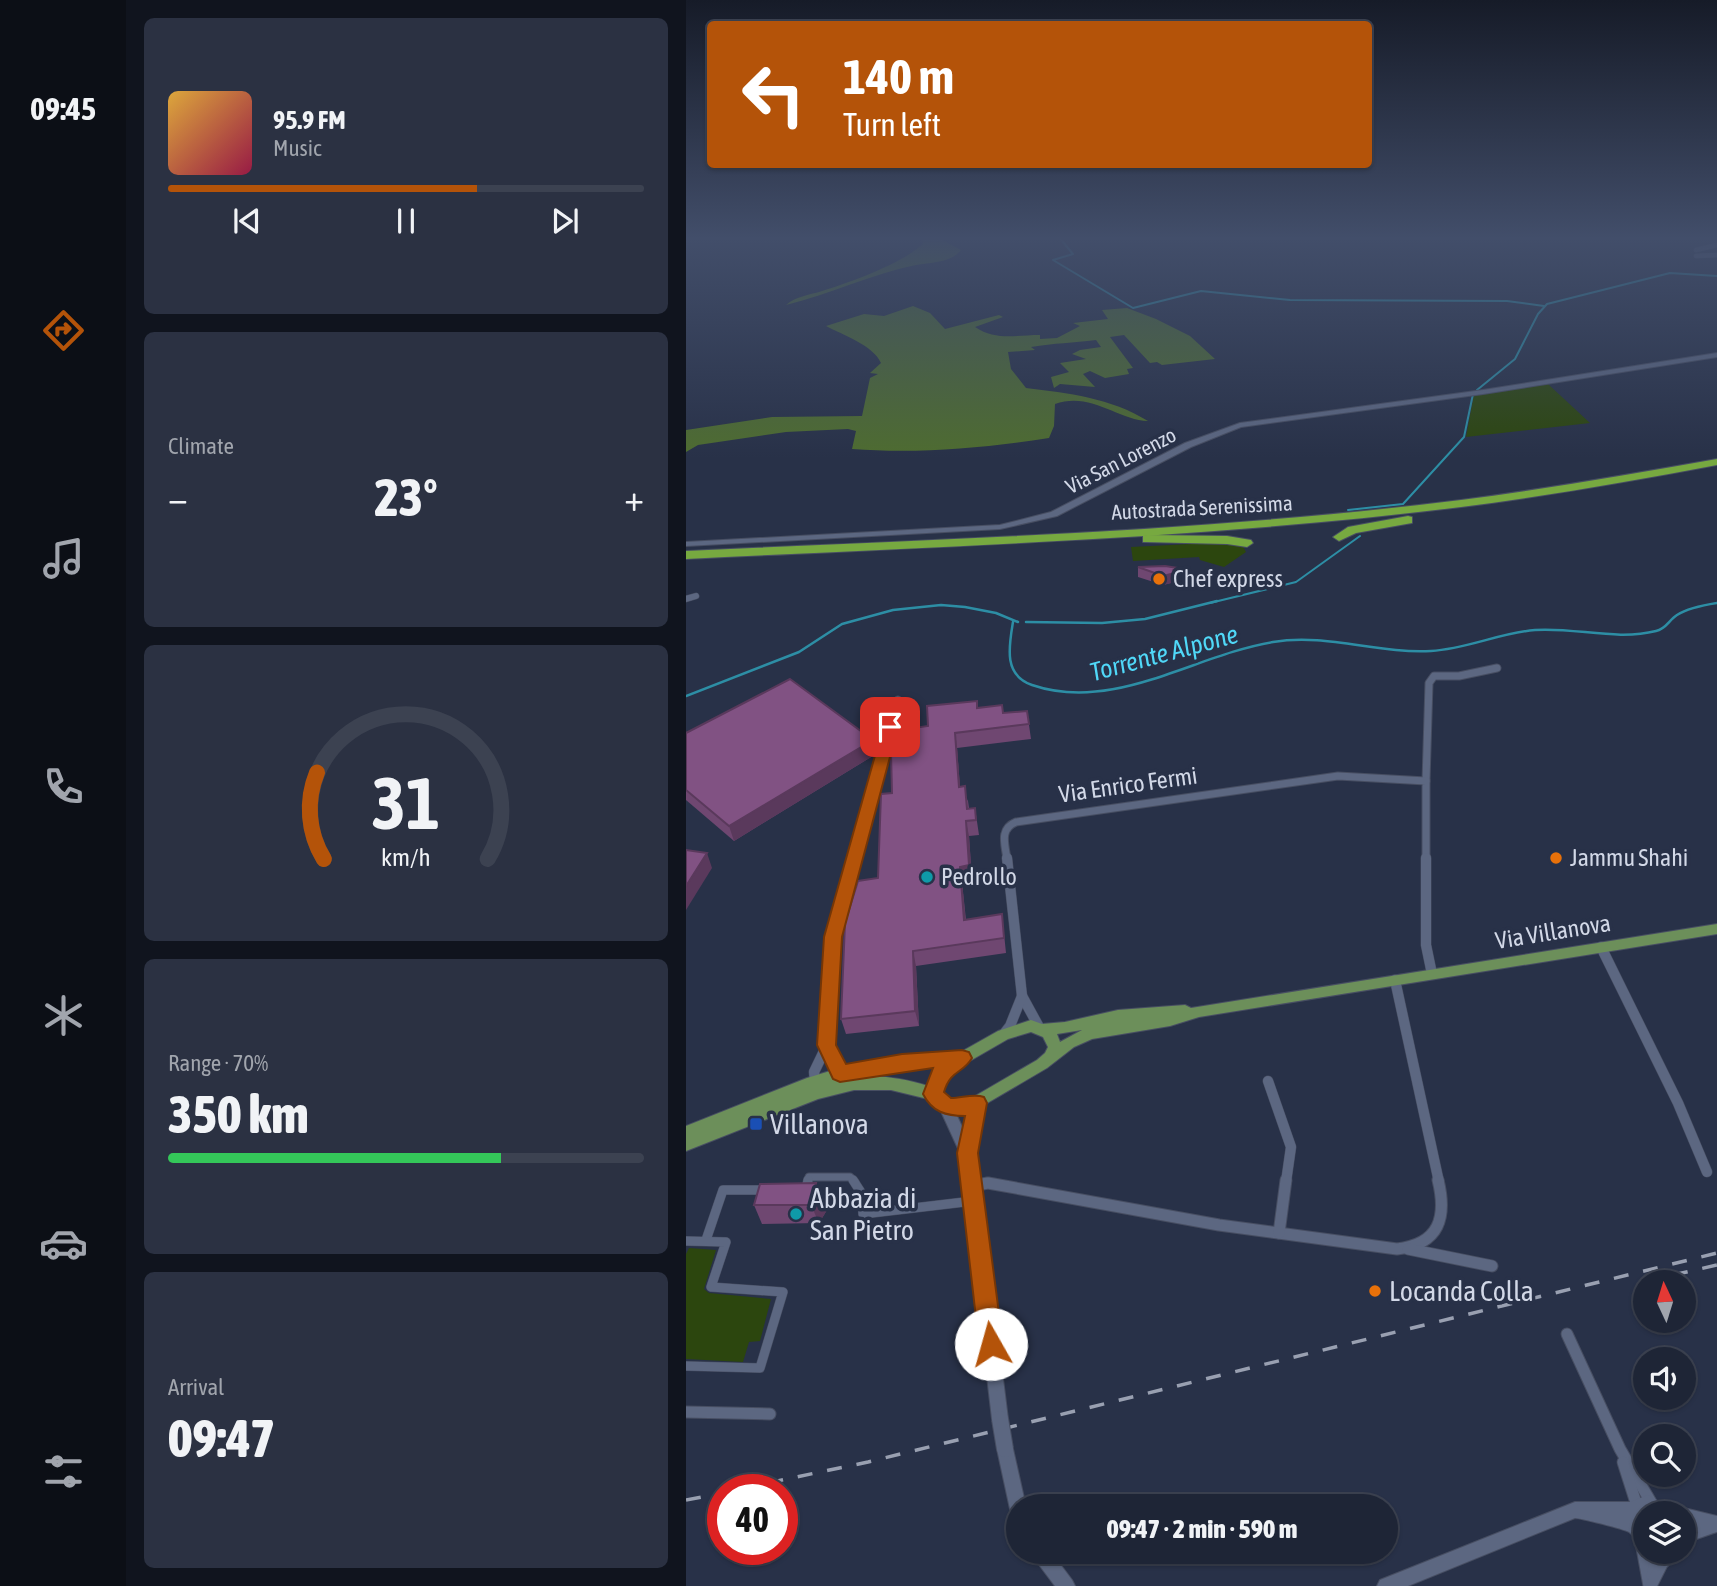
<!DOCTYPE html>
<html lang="en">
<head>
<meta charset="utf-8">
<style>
  :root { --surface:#1e2536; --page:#2b3142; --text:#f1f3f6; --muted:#a1a5ad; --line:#3c4251; --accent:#b45309 }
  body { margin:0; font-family:"Asap Condensed",sans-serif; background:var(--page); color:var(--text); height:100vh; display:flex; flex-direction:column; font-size:26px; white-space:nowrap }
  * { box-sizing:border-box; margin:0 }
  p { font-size:23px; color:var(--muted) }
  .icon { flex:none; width:38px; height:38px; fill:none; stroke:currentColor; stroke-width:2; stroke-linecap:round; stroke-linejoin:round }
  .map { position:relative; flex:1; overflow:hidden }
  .sheet { display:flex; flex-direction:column; gap:18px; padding:18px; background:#10141e; width:560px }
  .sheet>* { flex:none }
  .hud { position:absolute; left:21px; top:21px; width:665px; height:147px; border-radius:7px; box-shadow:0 2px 5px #0004,0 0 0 2px var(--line); background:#b45309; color:#fff; overflow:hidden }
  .needle { width:46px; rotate:356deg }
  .controls { position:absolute; left:947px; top:1270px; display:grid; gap:14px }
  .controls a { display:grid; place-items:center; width:63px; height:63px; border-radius:50%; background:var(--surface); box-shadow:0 2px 5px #0004,0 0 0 2px var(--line); font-size:35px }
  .speed { position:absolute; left:21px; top:1474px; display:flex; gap:14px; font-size:35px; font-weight:700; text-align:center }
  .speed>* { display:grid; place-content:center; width:91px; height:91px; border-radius:50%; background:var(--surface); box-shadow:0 2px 5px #0004,0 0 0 2px var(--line); line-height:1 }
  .speed .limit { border:10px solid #d22; background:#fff; color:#111 }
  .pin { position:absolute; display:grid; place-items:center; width:60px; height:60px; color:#fff; margin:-30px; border-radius:14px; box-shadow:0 4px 10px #0006 }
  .me { position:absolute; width:77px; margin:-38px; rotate:353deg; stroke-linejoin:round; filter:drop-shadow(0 0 5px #0008) }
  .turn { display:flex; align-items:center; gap:24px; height:147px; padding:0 21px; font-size:32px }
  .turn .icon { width:91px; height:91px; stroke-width:2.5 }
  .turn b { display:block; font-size:49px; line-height:60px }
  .big { font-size:52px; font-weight:800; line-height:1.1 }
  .sheet .tile { flex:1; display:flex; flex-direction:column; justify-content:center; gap:10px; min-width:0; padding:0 24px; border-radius:10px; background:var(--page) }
  .sheet .dial { align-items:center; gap:0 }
  .dial svg { height:182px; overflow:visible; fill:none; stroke:var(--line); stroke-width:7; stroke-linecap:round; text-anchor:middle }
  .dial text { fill:var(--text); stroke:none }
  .song { display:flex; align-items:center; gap:21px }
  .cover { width:84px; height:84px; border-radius:10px; background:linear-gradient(135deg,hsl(40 70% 55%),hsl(340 70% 35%)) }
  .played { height:7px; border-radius:4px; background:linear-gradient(90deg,var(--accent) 65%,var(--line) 65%) }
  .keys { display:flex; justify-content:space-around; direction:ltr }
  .heat { display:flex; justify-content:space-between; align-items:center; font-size:38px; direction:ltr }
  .charge { height:10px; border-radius:5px; background:linear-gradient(90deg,#34c759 70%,var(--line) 0) }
  .trip { position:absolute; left:320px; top:1494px; width:392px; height:70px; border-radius:35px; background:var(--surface); box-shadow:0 2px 5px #0004,0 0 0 2px var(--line); font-weight:800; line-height:70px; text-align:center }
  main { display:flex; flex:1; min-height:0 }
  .dock { display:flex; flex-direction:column; width:126px; justify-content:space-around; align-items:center; background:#0c0f16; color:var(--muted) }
  .dock .icon { width:49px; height:49px }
  .dock .on { color:var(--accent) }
  .dock b { font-size:32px; color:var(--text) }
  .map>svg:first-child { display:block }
</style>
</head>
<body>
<main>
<nav class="dock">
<b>09:45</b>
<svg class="icon on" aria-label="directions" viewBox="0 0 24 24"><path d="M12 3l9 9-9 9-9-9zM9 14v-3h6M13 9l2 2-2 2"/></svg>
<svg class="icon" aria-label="music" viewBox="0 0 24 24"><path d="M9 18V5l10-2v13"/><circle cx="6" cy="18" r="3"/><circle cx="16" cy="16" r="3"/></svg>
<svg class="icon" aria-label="phone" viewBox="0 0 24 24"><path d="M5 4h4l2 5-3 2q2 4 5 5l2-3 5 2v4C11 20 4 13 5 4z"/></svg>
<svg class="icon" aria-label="climate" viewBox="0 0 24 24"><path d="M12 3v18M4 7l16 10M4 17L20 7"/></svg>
<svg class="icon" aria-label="car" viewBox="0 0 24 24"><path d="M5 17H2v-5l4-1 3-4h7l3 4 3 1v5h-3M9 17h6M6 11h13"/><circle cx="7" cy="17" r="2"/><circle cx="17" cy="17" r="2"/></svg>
<svg class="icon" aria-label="filters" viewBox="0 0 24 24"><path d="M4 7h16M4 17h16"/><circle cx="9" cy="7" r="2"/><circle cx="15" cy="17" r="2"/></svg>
</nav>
<section class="sheet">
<div class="tile">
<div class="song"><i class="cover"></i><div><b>95.9 FM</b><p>Music</p></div></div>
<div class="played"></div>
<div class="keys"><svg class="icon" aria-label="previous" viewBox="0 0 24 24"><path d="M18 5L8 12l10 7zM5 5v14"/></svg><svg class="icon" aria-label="pause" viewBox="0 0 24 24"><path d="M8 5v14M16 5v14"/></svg><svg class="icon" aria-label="next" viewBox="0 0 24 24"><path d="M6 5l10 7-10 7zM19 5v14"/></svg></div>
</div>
<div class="tile"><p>Climate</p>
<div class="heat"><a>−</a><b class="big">23°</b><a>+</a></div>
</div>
<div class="tile dial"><svg viewBox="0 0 100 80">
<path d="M14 69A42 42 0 1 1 86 69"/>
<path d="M14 69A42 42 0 0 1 11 31" stroke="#b45309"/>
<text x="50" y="56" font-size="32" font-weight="700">31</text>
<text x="50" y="72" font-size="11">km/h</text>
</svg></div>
<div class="tile"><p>Range · 70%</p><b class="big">350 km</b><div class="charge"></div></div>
<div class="tile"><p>Arrival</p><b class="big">09:47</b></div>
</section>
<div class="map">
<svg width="1031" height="1586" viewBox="0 0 1031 1586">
  <rect width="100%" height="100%" fill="#283148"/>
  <g fill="#2c460e">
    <path d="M862 384 904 423 780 437 788 394Z"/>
    <path d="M545 542 557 546 560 552 538 567 514 560 513 557 447 561 445 547Z"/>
    <path d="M3 1248 30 1250 18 1289 23 1293 85 1299 74 1341 63 1342 57 1362 0 1359V1254Z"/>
  </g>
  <g fill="#4e6c30">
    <path d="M235 236H249L275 250C265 263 246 262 230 265 186 274 144 294 100 305 110 296 124 295 136 291 165 282 215 264 237 244Z"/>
    <path d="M227 306 244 313 259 329 313 315 317 317 289 327C310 341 330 335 354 335V339L371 338 394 326 387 323 422 319 416 310 441 308 470 319 504 336 529 359 476 365 471 362 464 363 438 335 424 337 447 368 441 369 443 374 419 378 404 371 397 374 409 387 374 384 368 388 365 377 383 372 374 363 400 359 386 354 394 350 415 347 410 340C387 343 368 343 345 347L349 350 322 352 325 369 340 388C382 393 425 398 462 421 432 420 404 391 369 404L368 426 363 438C299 448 232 454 166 449L170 431 162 429 100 432 12 445 0 452V430L86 417 176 416 184 378 192 374 184 373 195 363C187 345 157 335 140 326L178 314 198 316Z"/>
  </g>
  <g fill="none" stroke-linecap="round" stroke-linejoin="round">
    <g stroke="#2d8ea5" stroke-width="2">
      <path d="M372 236 387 254 367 260 447 308 515 291 604 300 821 301 858 306"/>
      <path d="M791 390 829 359 852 314 861 304 984 273 1031 276"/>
      <path d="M662 510 717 504 778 437 787 394"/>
      <path d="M524 603 610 582 674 536"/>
    </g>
    <g stroke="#2d8ea5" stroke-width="2.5">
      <path d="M327 622C323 646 317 675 346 685 428 713 508 655 587 642 640 633 692 654 745 651 781 649 813 633 849 630 889 627 930 641 970 631 980 629 983 620 991 615 1002 608 1018 605 1031 603"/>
      <path d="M340 622 416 623 459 619 531 601"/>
      <path d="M0 696 113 652 156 624 207 610 255 605 279 607 310 613 332 622"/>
    </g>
    <g stroke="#474e62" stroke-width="9">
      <path id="pedestrian-far1" d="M122 1182 123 1177H164L169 1182"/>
    </g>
    <g stroke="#474e62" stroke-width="10">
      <g id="pedestrian">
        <path d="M167 1180 176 1194 177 1214 287 1201"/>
        <path d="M120 1190 122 1180"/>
        <path d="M20 1240 37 1190H78"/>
        <path d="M0 1241 40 1242 25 1287 97 1292 74 1368 0 1366"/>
      </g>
    </g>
    <g stroke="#474e62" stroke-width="5">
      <g id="minor-far4">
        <path d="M1010 250 1031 245"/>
        <path d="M1010 256 1031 255"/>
      </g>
    </g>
    <g stroke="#474e62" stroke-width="7">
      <path id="minor-far3" d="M0 599 10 596"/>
    </g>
    <g stroke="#474e62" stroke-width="9">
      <g id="minor-far2">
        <path d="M740 781 743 683 748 676H773L811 668"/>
        <path d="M168 859 212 700"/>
        <path d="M321 859C319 844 313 829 330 822L652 776 740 781V859"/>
      </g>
    </g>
    <g stroke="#474e62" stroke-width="11">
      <g id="minor-far1">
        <path d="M740 858V945L746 974"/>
        <path d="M915 947 992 1103 1021 1172"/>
        <path d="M709 980 753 1182"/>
        <path d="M336 996 353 1027"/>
        <path d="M317 1035 324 1026 336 996 321 858"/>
        <path d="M154 1073 141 1045 147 937 169 858"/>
        <path d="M582 1081 605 1147 600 1182"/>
        <path d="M129 1082 128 1072 141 1045"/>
      </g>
    </g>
    <g stroke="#474e62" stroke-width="13">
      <g id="minor">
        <path d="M285 1186 302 1183 533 1225 711 1249C754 1244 761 1217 752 1180"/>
        <path d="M593 1233 600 1180"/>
        <path d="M722 1249 806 1266"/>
        <path d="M881 1334 934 1449 966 1504"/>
        <path d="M0 1412 84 1414"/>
        <path d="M937 1462 951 1506"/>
        <path d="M954 1537 963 1586"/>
        <path d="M998 1541 1008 1534 1031 1526"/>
        <path d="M966 1576 971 1552"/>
        <path d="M965 1586 976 1564 987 1552"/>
      </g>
    </g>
    <g stroke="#474e62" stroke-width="2">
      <g id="tertiary">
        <path d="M1031 353V357L797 394 555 427 505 447 371 516 314 529 0 546V542L314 525 365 512 499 443 554 423 797 390Z"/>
        <path d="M291 1097 296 1099 298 1103 289 1153 322 1419 320 1425 314 1427 308 1425 306 1419 275 1155 253 1107 255 1103 260 1101 265 1103 279 1133 284 1103 286 1099Z"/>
        <path d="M319 1441 325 1443 327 1449 340 1507H332V1517L326 1515 324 1509 311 1449 313 1443Z"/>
        <path d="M962 1495 983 1508 985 1514H963L960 1512 957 1513 956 1521 959 1525V1547C951 1543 949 1536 943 1532 938 1529 894 1518 889 1518L722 1586H691L694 1580 889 1502H944Z"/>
        <path d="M998 1508 1031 1516V1532L998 1537V1514H990L992 1510Z"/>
        <path d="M345 1552H365L386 1580 389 1586H369L348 1558Z"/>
      </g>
    </g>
    <g stroke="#474e62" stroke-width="2">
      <path id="primary" d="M1031 924V934L513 1017 484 1026 406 1039 388 1047 361 1068 286 1112 260 1114 255 1112 242 1099 205 1090H168L132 1099 0 1151V1126L121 1078 167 1064 269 1052 273 1053 312 1031 345 1020 356 1024 379 1022 432 1010 499 1005 505 1008ZM396 1030 374 1042 371 1034ZM345 1032 357 1037 362 1047 359 1053 351 1060 284 1099 263 1100 255 1092 258 1081 263 1073 322 1039ZM251 1066 242 1086C214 1077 187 1074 158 1079L167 1076Z"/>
    </g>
    <g stroke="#474e62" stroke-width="2">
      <g id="motorway">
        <path d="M1031 459V465C946 481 861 496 775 507 518 539 259 546 0 559V551C259 539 518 532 775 500 861 489 946 474 1031 459Z"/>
        <path d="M722 516 726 517V523L670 533 653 541 647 537 662 527Z"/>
        <path d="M461 535 541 536 565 540 567 543 561 547 541 544 457 542V536Z"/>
      </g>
    </g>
    <use href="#pedestrian-far1" stroke="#5c6781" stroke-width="7"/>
    <use href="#pedestrian" stroke="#5c6781" stroke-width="9"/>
    <use href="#minor-far4" stroke="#5c6781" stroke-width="4.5"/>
    <use href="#minor-far3" stroke="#5c6781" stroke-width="6"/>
    <use href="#minor-far2" stroke="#5c6781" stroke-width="7"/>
    <use href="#minor-far1" stroke="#5c6781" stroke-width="10"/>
    <use href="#minor" stroke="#5c6781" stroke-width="11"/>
    <use href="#tertiary" fill="#5c6781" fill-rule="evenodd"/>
    <use href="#primary" fill="#6c8f5a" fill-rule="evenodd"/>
    <use href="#motorway" fill="#77a940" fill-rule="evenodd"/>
    <g stroke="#99a0b1" stroke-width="3.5" stroke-dasharray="15 15" stroke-linecap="butt">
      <path d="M987 1275 1031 1265"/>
      <path d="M53 1489 182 1462 1031 1253"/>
      <path d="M0 1500 37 1493"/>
    </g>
    <g stroke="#474e62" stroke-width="18" stroke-linecap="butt">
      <path id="tertiary-bridge" d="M314 1419 319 1449"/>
    </g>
    <use href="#tertiary-bridge" stroke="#5c6781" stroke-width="16"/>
  </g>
  <g fill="#6f4771">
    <path d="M452 567 492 571 493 581 477 585 452 577Z"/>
    <path d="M292 708 317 713 341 711 345 739 271 748 274 787 282 801 283 808H289L293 835 283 836 286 880 276 882 280 920 316 914 320 953 230 966 233 1026 160 1034 155 1019 192 878 206 793 222 750 242 726Z"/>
    <path d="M0 733 187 740 190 754 48 841 0 800Z"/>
    <path d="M130 1183 141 1210 133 1223 76 1224 68 1205Z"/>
  </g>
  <g fill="#5a395c">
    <path d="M492 568V572H493V581L477 585V576Z"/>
    <path d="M269 733 271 748 275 802 273 787Z"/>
    <path d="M187 740 190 754 48 841 43 826Z"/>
    <path d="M280 821 283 836 286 880 276 882 281 935 278 920 274 867Z"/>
    <path d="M21 853 26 868 0 910V886Z"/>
    <path d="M227 951 230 966 233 1026 229 1011Z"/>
    <path d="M130 1183 141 1210 133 1223 125 1205Z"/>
  </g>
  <g fill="#815283" stroke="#5a395c" stroke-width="2">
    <path d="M479 566 492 568 488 570 493 572 477 576 452 567Z"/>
    <path d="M104 679 187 740 43 826 0 790V733Z"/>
    <path d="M291 701V708L316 705 317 713 341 711 343 724 269 733 273 787 279 786 281 809 289 808 290 820 280 821 283 865 274 867 278 920 316 914 318 938 227 951 229 1011 155 1019 159 923 172 881 192 878 195 794 206 793 205 752 222 750 221 729 242 726 241 706Z"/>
    <path d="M0 850 21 853 0 886Z"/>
    <path d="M130 1183 129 1187 133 1191 125 1205H68L74 1184Z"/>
  </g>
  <linearGradient id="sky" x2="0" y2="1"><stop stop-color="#161b28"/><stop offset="0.52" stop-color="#424e6a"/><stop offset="1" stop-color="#424e6a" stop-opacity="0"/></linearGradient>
  <rect width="1031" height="458" fill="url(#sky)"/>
  <path fill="#b45309" stroke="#753606" stroke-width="2" d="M204 722 212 727 156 937 150 1045 160 1064 216 1054 276 1050 283 1052 286 1058C277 1074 265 1069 258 1092L265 1098C276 1098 288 1093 298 1097L301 1103 292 1153 317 1344 313 1352 305 1356 297 1352 293 1344 271 1153 279 1116C260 1116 246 1112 237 1094L247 1068 154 1082 147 1079 131 1045 138 937 197 727Z"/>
  <g fill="#e8710a" stroke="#283148" stroke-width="2.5">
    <circle cx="473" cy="579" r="7"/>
    <circle cx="870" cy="858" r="7"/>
    <circle cx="689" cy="1291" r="7"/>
  </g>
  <g fill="#0f9aa8" stroke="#283148" stroke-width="2.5">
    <circle cx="241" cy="877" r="7"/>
    <circle cx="110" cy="1214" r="7"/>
  </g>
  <rect fill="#1a4fb4" stroke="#283148" stroke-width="2.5" x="63" y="1117" width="14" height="14" rx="3.5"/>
  <g text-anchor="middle" stroke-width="7" stroke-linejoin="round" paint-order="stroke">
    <g font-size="21" fill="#d2d8e7" stroke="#283148">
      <text transform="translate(435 461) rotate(-27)" y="7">Via San Lorenzo</text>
      <text transform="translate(516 508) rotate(-3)" y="7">Autostrada Serenissima</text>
    </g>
    <g font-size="24" fill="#d2d8e7" stroke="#283148" text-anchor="start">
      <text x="487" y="587">Chef express</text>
      <text x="884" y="866">Jammu Shahi</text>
      <text x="255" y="885">Pedrollo</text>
    </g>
    <g font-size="24" fill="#d2d8e7" stroke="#283148">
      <text transform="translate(442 785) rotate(-8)" y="8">Via Enrico Fermi</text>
      <text transform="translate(867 932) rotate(-9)" y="8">Via Villanova</text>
    </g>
    <g font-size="26" font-style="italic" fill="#50d8f8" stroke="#283148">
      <text transform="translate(478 653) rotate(-15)" y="9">Torrente Alpone</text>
    </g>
    <g font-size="28" fill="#d2d8e7" stroke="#283148" text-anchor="start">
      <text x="84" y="1134">Villanova</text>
      <text x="124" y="1208">Abbazia di<tspan x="124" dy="32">San Pietro</tspan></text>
      <text x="703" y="1301">Locanda Colla</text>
    </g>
  </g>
</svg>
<div class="controls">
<a><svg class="needle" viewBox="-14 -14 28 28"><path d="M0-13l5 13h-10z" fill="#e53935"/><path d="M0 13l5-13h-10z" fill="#a1a5ad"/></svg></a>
<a><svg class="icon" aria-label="sound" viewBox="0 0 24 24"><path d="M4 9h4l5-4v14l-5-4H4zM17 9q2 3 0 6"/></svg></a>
<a><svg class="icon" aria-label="search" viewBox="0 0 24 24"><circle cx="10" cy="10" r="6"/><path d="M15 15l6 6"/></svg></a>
<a><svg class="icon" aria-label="layers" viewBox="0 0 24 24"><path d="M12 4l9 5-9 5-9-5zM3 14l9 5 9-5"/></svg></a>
</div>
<div class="speed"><div class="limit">40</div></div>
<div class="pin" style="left:204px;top:727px;background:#d93025"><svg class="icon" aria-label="arrive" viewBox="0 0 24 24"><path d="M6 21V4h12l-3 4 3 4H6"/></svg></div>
<svg class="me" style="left:305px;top:1344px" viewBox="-20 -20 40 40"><circle r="19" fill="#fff"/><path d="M0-13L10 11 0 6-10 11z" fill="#b45309"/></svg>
<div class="trip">09:47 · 2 min · 590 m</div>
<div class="hud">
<div class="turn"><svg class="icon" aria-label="left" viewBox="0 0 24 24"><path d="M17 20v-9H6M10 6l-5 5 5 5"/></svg><div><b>140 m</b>Turn left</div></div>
</div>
</div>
</main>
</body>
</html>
